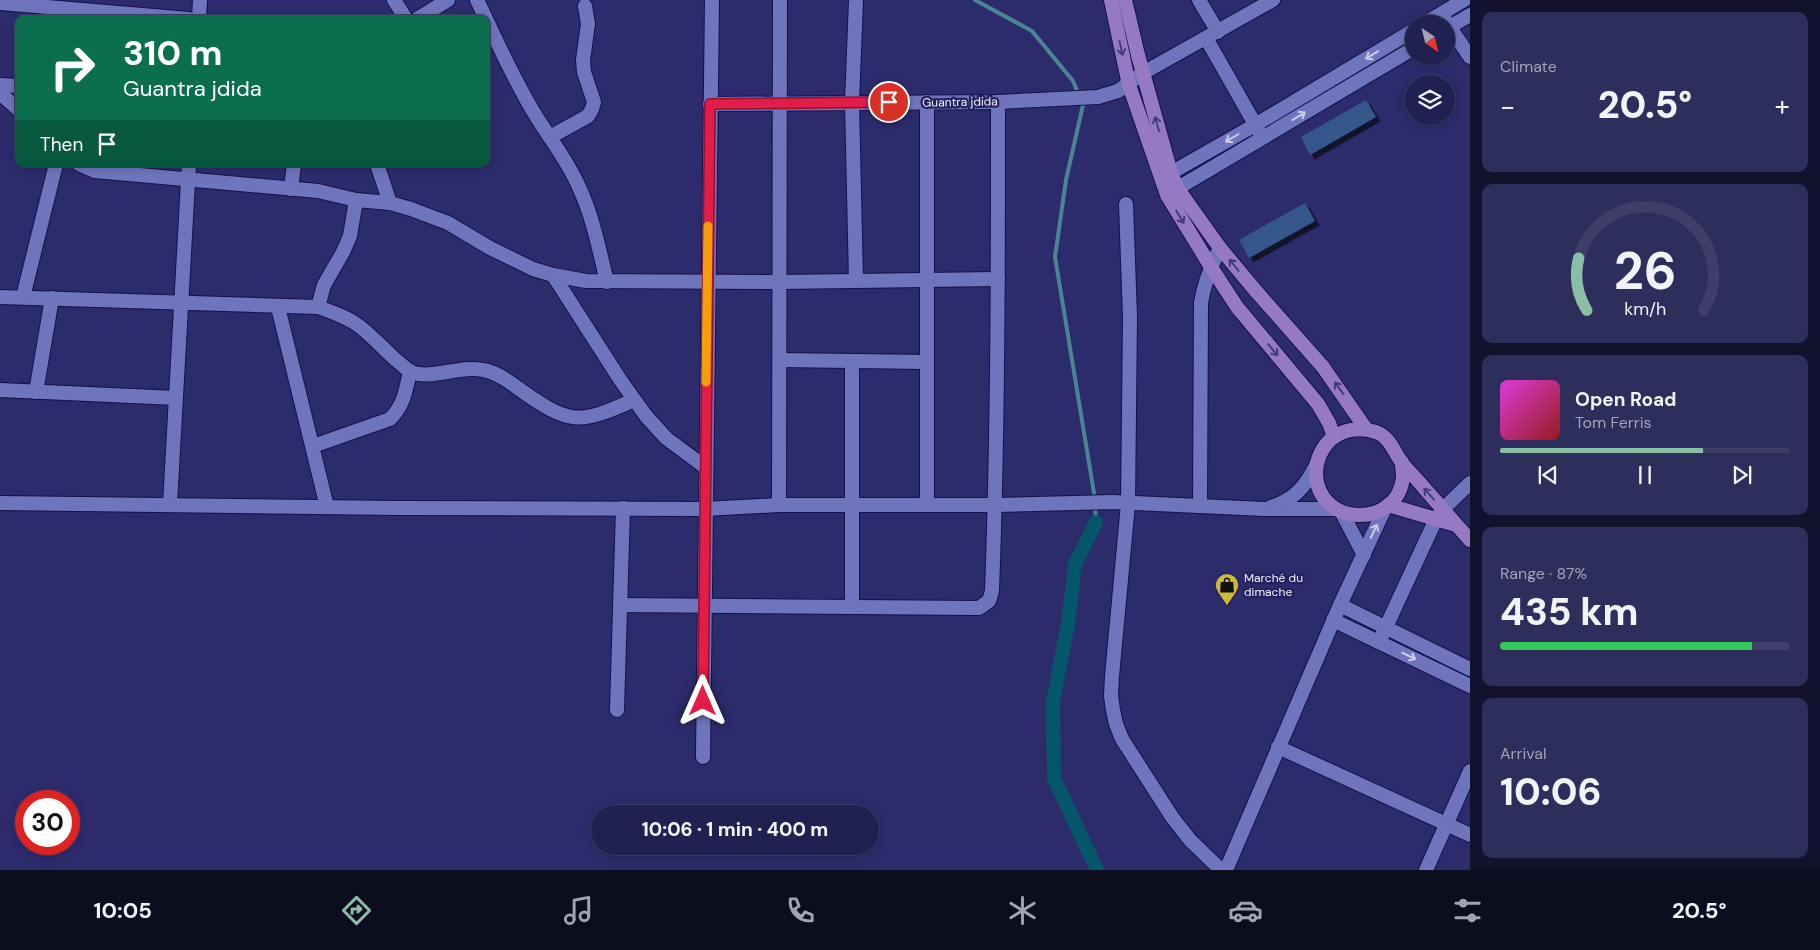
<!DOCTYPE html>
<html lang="en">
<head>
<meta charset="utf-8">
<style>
  :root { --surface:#212151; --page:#2d2e5b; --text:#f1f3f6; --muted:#a2a3b7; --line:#3e3e68; --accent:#8abfa5 }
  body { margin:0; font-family:"DM Sans",sans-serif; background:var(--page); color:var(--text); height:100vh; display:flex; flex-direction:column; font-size:19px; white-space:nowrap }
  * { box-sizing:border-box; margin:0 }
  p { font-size:16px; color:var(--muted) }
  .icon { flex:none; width:28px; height:28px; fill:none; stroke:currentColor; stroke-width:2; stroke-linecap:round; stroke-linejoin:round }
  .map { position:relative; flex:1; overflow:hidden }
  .details { display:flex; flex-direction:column; gap:12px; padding:12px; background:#12122d; width:350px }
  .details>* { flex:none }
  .hud { position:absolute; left:15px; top:15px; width:475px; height:152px; border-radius:10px; box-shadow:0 2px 8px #0003,0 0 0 1px var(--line); background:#0b6e4f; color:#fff; overflow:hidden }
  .needle { width:32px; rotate:145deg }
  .fabs { position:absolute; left:1405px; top:15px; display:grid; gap:10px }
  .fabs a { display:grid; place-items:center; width:50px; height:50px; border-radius:50%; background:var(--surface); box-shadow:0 2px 8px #0003,0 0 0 1px var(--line); font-size:25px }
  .speed { position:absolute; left:15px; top:790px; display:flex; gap:10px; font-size:25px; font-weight:700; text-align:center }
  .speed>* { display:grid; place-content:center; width:65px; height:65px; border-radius:50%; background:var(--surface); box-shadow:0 2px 8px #0003,0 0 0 1px var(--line); line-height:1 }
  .speed .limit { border:8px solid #d22; background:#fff; color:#111 }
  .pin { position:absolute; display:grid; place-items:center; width:42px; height:42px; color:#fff; margin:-21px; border:2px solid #fff; border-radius:50%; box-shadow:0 1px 5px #0007 }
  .me { position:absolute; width:55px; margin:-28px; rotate:0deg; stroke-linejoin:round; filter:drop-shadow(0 0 4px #0008) }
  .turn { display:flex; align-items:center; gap:18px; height:105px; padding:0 25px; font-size:22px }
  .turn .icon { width:65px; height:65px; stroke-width:2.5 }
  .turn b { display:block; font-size:35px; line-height:42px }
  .then { display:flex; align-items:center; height:48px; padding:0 25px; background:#0003; gap:10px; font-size:19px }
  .big { font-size:38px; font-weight:800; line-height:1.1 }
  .details .card { flex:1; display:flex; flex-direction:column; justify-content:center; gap:8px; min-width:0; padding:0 18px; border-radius:10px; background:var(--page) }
  .details .dial { align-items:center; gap:0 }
  .dial svg { height:130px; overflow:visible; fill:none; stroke:var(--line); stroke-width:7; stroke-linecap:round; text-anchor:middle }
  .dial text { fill:var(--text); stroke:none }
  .song { display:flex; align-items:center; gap:15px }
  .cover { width:60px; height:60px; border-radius:8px; background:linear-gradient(135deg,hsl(300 70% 55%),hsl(0 70% 35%)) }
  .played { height:5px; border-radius:2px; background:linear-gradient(90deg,var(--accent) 70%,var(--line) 70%) }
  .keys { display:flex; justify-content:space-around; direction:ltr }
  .heat { display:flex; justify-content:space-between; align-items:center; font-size:28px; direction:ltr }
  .charge { height:8px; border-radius:4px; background:linear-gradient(90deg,#34c759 87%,var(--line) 0) }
  .trip { position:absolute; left:591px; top:805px; width:288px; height:50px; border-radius:25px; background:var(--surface); box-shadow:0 2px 8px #0003,0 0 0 1px var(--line); font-weight:800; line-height:50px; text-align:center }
  .menu { display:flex; height:80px; justify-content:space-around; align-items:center; background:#0d0d20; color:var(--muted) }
  .menu .icon { width:35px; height:35px }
  .menu .on { color:var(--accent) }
  .menu b { font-size:22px; color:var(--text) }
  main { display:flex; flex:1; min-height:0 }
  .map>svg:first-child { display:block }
</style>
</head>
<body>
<main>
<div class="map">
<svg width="1470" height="870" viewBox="0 0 1470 870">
  <defs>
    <filter id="shadow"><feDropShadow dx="4.5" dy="4.5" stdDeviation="0" flood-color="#0009"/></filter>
  </defs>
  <rect width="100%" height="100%" fill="#2c2c6c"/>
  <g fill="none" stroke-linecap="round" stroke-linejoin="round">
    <g stroke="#4b8594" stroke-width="4">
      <path d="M975 0 1032 31 1073 81 1083 105 1066 180 1055 257 1095 499"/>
      <path d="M1095 506 1096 522"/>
    </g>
    <path stroke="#045668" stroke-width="14" d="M1096 522 1075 564 1068 624 1053 701 1054 778 1097 870"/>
  </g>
  <g fill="#35578a" filter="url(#shadow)">
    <path d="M1366 100 1376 117 1310 155 1301 137Z"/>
    <path d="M1305 203 1315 221 1249 258 1239 240Z"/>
  </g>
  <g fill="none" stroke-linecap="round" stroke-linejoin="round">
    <g stroke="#16104e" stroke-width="16">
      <g id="minor">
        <path d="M394 0 406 19"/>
        <path d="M477 0C496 39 513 79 536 116 550 139 568 161 579 187 593 217 599 249 607 282"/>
        <path d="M856 0 852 103 856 281"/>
        <path d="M1199 0 1218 32"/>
        <path d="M0 3 189 19"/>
        <path d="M1441 14 1470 57"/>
        <path d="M199 19 200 0"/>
        <path d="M417 19 448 0"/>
        <path d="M1424 24 1464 0"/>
        <path d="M1446 29 1470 15"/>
        <path d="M1206 38 1260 133"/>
        <path d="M0 85 19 86"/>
        <path d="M0 93 19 110"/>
        <path d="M927 102V505"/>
        <path d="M710 104 998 102 1098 97 1118 91 1143 73 1273 0"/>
        <path d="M550 137 588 116 592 109 594 102 584 72 583 60 588 24 585 6"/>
        <path d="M79 164 95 171 318 191 356 200 390 203 411 209 448 223 490 248 533 269 553 275 586 281 780 282 998 279"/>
        <path d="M377 164 390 203"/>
        <path d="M1162 178 1255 125 1414 30"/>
        <path d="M291 189 294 164"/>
        <path d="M1168 194 1414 48"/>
        <path d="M1126 204 1130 317 1128 504 1112 676 1111 696 1113 710 1116 724 1122 739 1172 817 1190 840 1221 870"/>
        <path d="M553 275 621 381 646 416 666 438 705 467"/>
        <path d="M0 297 318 307C332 312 347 317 359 326 372 336 384 349 396 360 400 363 406 369 411 372 431 380 460 365 483 370 496 372 509 381 519 389 570 425 578 425 634 400"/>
        <path d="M23 297 56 164"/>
        <path d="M278 307 327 507"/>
        <path d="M318 307 324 285 343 252 350 236 356 200"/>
        <path d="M780 360 927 362"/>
        <path d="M852 361V607"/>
        <path d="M0 390 176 398"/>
        <path d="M36 392 52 298"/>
        <path d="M313 446 390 419C404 405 406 390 410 371"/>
        <path d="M170 504 189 164"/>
        <path d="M779 505 780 0"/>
        <path d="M1200 506 1201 303C1204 283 1211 266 1220 248"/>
        <path d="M1342 513 1364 555"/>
        <path d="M620 605 979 608 989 601 992 591C998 428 998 265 998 102"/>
        <path d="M1340 605 1470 669"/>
        <path d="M1333 620 1470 686"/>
        <path d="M1379 642 1436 519 1443 509 1470 483"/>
        <path d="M617 710 623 508"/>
        <path d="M1278 747 1470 835"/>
        <path d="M703 757 712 0"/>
        <path d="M1226 870 1340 605 1385 508"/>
        <path d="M1426 870 1470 771"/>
      </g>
    </g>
    <g stroke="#16104e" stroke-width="16">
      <g id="tertiary">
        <path d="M0 503 398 508 704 509 779 505H995L1113 502 1264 509H1336"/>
        <path d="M1271 507C1294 500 1306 486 1316 465"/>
      </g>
    </g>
    <g stroke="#16104e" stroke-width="16">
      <g id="secondary">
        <path d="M1111 0 1129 85 1167 195 1211 267 1237 307 1318 404 1329 423 1334 437"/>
        <path d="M1125 0 1138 55 1171 173 1178 189 1220 248 1255 290 1323 367 1366 429"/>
        <path d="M1402 462C1402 467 1403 473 1403 478 1397 529 1318 527 1316 474 1316 461 1320 450 1330 440 1343 429 1360 427 1376 432 1390 437 1394 452 1402 463 1409 472 1418 480 1425 489 1440 506 1455 523 1470 540"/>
        <path d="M1388 505 1456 525"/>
      </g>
    </g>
    <use href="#minor" stroke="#6f75bc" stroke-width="14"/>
    <use href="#tertiary" stroke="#6f75bc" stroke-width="14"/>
    <use href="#secondary" stroke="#9579c2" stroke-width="14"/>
  </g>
  <defs><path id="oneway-shaft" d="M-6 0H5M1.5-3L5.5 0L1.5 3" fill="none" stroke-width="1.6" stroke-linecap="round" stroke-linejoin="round" transform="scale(1.25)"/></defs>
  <g stroke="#453b7d">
    <use href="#oneway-shaft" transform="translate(1121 48) rotate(78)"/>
    <use href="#oneway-shaft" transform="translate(1157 124) rotate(-106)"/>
    <use href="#oneway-shaft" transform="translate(1180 217) rotate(59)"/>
    <use href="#oneway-shaft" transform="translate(1234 265) rotate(-129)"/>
    <use href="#oneway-shaft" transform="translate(1273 350) rotate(50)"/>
    <use href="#oneway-shaft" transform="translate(1339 388) rotate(-126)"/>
    <use href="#oneway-shaft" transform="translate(1429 494) rotate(-131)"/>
  </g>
  <g stroke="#cbcde8">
    <use href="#oneway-shaft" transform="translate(1372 55) rotate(149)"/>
    <use href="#oneway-shaft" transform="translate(1299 116) rotate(-31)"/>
    <use href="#oneway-shaft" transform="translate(1232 138) rotate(150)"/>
    <use href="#oneway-shaft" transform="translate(1374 531) rotate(-65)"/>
    <use href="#oneway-shaft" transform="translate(1409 656) rotate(26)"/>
  </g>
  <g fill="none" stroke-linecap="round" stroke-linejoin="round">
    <g stroke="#92132f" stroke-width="12">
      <path id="route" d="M703 701 710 104 889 102"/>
    </g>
    <use href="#route" stroke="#e11d48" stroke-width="9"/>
    <path stroke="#f59e0b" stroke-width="9" d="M706 382 708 226"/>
  </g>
  <defs>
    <g id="shop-pin" transform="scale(1.25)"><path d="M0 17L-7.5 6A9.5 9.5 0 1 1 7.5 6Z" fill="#cfb837" stroke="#232160"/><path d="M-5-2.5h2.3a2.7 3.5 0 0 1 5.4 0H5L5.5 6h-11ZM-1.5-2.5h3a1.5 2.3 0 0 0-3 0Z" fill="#111"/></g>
  </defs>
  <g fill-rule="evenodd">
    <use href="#shop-pin" x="1227" y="585"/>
  </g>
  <g text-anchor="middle" stroke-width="4.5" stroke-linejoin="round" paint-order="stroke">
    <g font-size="12" fill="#f2f3fb" stroke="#232160">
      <text transform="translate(960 102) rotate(-1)" y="4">Guantra jdida</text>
    </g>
    <g font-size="12" fill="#f2f3fb" stroke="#232160" text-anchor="start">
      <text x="1244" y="582">Marché du<tspan x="1244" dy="14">dimache</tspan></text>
    </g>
  </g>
</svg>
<div class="fabs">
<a><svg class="needle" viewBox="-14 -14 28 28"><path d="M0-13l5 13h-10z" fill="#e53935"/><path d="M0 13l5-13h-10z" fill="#a2a3b7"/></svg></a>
<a><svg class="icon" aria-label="layers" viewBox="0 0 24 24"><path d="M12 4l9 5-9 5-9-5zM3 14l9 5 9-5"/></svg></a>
</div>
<div class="speed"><div class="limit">30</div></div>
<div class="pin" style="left:889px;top:102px;background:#d93025"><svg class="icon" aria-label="arrive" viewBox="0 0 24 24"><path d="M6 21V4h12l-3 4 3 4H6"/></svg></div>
<svg class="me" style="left:703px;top:701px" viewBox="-20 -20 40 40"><path d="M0-17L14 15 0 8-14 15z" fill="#e11d48" stroke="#fff" stroke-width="4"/></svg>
<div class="trip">10:06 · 1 min · 400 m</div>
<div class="hud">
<div class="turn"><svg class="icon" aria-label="right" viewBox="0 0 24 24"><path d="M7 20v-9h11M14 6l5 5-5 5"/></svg><div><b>310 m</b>Guantra jdida</div></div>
<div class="then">Then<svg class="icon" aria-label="arrive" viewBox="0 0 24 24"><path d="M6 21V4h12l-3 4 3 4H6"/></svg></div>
</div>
</div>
<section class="details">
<div class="card"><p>Climate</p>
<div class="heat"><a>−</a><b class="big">20.5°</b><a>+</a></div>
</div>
<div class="card dial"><svg viewBox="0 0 100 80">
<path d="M14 69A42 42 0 1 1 86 69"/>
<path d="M14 69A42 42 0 0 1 9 37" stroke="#8abfa5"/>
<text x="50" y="56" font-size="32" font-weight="700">26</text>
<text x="50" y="72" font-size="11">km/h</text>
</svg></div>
<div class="card">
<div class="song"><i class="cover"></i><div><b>Open Road</b><p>Tom Ferris</p></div></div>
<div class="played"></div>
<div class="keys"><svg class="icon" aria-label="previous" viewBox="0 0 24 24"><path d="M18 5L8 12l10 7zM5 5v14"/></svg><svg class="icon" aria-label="pause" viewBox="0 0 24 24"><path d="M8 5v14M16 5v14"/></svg><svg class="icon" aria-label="next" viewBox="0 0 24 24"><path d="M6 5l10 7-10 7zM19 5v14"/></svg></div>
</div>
<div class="card"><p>Range · 87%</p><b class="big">435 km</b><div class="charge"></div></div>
<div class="card"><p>Arrival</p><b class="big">10:06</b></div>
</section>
</main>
<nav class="menu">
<b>10:05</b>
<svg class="icon on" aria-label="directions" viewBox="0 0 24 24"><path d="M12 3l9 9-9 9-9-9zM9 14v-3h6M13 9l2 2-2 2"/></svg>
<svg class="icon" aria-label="music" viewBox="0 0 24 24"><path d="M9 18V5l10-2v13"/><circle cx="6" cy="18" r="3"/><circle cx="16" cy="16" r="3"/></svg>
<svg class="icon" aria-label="phone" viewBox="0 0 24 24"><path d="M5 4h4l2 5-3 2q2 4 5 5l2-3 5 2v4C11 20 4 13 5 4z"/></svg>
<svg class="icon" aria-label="climate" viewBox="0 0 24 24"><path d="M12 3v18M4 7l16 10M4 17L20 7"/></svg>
<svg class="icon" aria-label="car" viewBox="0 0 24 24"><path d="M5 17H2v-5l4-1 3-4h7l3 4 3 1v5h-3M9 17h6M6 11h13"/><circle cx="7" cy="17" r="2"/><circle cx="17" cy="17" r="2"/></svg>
<svg class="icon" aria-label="filters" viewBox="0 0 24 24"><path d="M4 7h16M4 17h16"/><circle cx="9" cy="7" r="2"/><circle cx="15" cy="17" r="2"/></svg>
<b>20.5°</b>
</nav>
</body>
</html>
